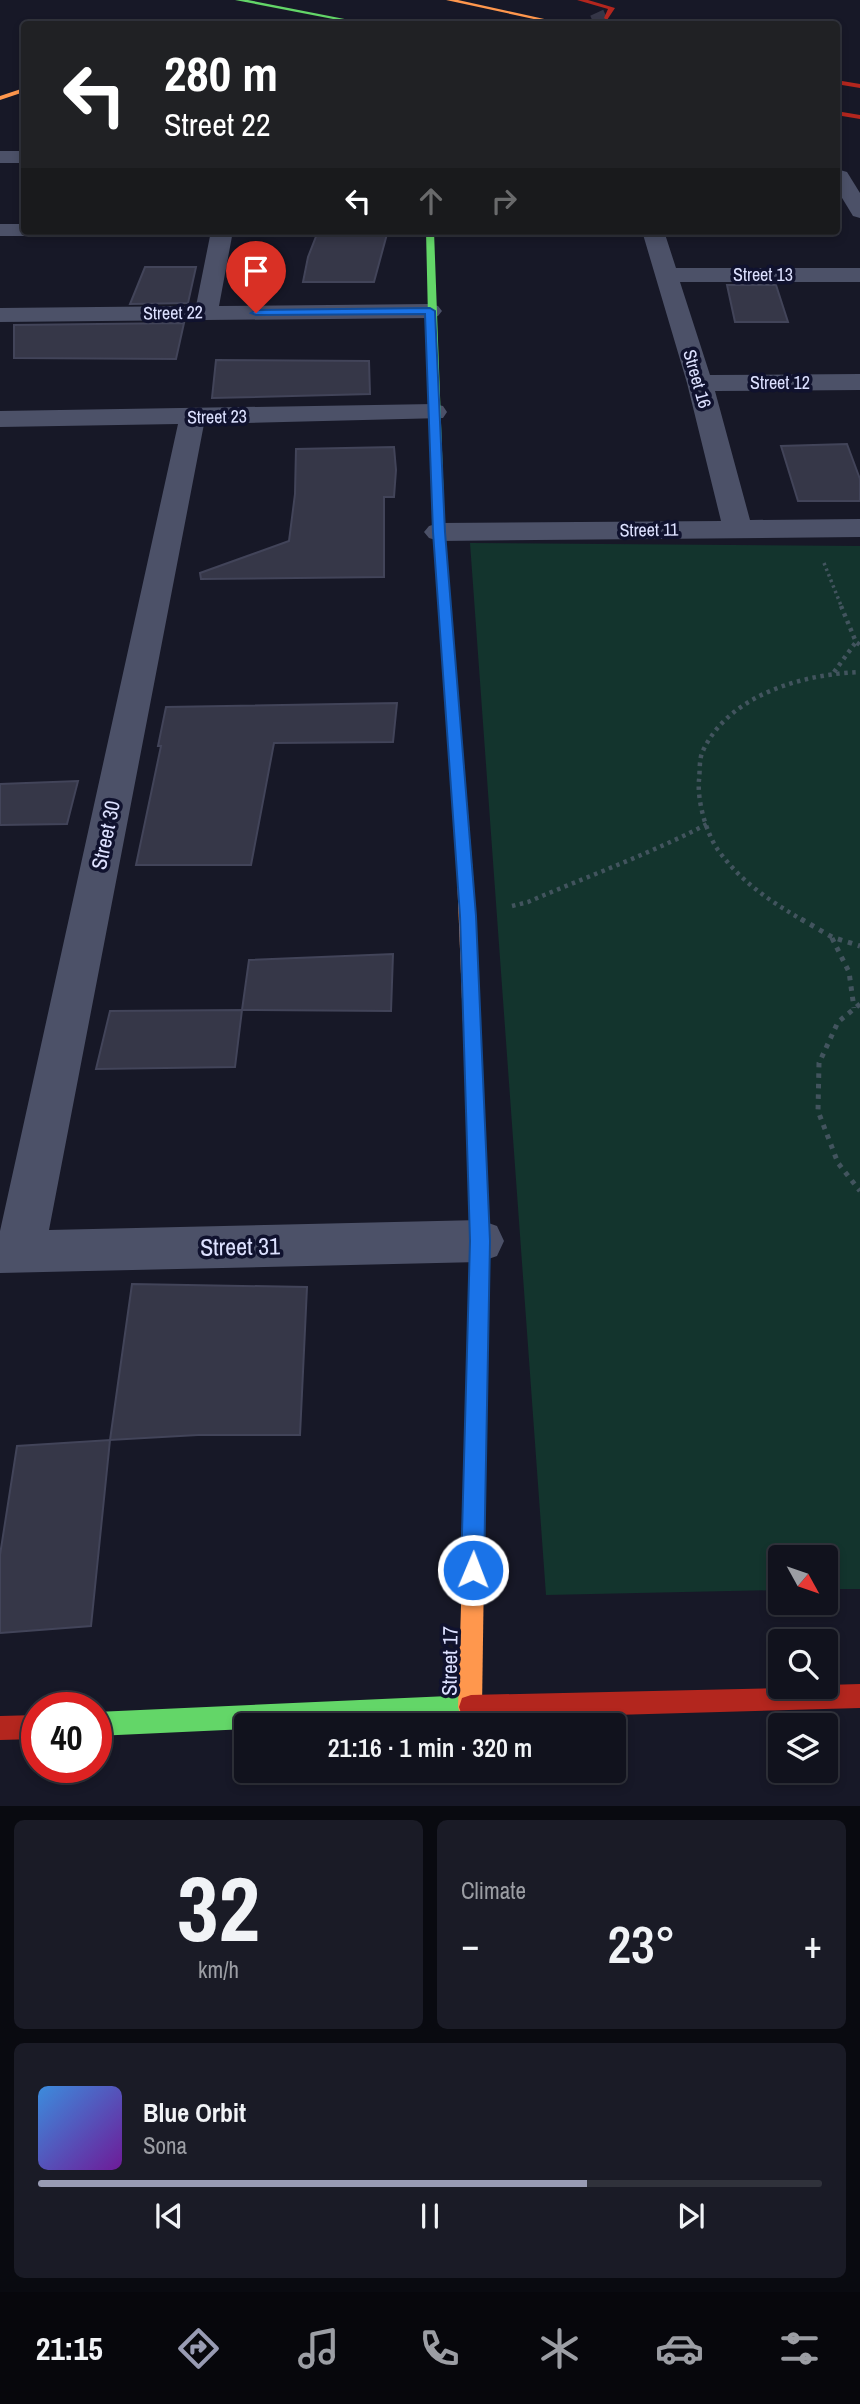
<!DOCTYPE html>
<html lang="en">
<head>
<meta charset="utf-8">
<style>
  :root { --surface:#11121d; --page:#1a1b26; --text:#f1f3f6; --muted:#9c9ea4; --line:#30323b; --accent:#989bb3 }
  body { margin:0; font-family:"Archivo Narrow",sans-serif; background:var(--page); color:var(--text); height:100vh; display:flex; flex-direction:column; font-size:26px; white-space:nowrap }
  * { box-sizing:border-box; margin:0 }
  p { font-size:23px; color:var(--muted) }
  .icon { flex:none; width:38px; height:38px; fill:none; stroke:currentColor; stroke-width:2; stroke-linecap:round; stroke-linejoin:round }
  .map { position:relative; height:1806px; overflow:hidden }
  .sheet { display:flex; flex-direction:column; gap:14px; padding:14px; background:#090a10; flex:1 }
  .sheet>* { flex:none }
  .banner { position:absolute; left:21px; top:21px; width:819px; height:214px; border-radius:7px; box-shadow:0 4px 10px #0003,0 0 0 2px var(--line); background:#202124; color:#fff; overflow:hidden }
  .needle { width:46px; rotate:130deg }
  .fabs { position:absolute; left:768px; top:1545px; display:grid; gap:14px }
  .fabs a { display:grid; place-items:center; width:70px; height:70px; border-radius:7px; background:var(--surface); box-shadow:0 4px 10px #0003,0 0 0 2px var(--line); font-size:35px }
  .speed { position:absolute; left:21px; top:1692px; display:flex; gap:14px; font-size:35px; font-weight:700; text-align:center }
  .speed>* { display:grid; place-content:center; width:91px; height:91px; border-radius:50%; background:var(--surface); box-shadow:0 4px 10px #0003,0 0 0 2px var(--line); line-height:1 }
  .speed .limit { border:10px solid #d22; background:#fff; color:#111 }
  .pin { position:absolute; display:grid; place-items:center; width:60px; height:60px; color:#fff; margin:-72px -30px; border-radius:50% 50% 50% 0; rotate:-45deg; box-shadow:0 0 7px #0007 }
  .pin .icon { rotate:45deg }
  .me { position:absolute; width:77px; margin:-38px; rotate:1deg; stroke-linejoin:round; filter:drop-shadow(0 0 5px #0008) }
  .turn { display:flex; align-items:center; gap:24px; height:147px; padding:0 28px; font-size:32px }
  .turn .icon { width:91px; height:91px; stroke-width:2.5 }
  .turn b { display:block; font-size:49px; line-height:60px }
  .lanes { display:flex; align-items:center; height:66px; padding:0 28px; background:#0003; justify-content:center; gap:35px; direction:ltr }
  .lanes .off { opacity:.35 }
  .big { font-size:52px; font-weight:600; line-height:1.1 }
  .sheet .tile { flex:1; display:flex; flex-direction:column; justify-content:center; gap:10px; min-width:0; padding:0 24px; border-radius:10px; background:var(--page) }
  .sheet .dial { align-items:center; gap:0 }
  .dial b { font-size:91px; line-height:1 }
  .song { display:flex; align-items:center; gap:21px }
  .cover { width:84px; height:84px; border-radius:10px; background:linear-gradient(135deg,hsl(210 70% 55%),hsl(280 70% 35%)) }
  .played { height:7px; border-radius:4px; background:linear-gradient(90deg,var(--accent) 70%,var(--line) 70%) }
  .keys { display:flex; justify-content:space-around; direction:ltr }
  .heat { display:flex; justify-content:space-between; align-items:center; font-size:38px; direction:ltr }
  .sheet .tiles { flex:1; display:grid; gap:14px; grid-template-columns:1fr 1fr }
  .tile:last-child { grid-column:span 2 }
  .trip { position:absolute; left:234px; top:1713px; width:392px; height:70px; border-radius:7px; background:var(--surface); box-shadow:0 4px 10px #0003,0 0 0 2px var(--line); font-weight:600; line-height:70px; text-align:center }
  .tab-bar { display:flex; height:112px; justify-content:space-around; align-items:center; background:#07070c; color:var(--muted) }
  .tab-bar .icon { width:49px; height:49px }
  .tab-bar .active { color:var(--accent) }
  .tab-bar b { font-size:32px; color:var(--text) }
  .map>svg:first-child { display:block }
</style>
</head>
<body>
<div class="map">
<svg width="860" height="1806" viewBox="0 0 860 1806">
  <rect width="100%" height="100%" fill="#171827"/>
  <path fill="#13342d" d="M470 543 860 546V1589H826V1558H780V1590L546 1595Z"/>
  <g fill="#363748" stroke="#424459" stroke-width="2">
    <path d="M317 234H387L374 282H303L308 257Z"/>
    <path d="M145 267H196L188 303 130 304Z"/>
    <path d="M727 285H776L788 322H735Z"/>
    <path d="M184 323 176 359 14 358V325Z"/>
    <path d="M216 360 369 361 370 394 212 398Z"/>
    <path d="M847 444 860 479V501H798L781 446Z"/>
    <path d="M394 447 396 470 394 497H384V577L201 579 200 573 289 541 295 494 296 449Z"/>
    <path d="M397 703 393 742 274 743 251 865H136L161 746H158L166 707Z"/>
    <path d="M78 781 67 824 0 825V784Z"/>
    <path d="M393 954 391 1011 242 1010 249 960Z"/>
    <path d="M242 1010 235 1067 96 1069 110 1011Z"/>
    <path d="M132 1284 307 1287 300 1435H198L110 1440Z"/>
    <path d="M110 1440 91 1626 0 1633V1555L17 1446Z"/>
  </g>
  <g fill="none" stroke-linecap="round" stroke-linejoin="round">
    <path stroke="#353647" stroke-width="18" stroke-dasharray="18 9" stroke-linecap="butt" d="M594 24 607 18"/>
    <path stroke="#42545e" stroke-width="3.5" stroke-dasharray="2.5 3.5" stroke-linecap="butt" d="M824 563 842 608"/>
    <g stroke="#42545e" stroke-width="4.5" stroke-dasharray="3.5 4.5" stroke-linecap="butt">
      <path d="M841 606 856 642 860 645"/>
      <path d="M834 672 856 642"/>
      <path d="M512 906 528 902C588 876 650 854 707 824"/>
      <path d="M804 921C770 901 742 883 718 850 706 833 697 800 699 780 700 772 699 761 702 753 727 695 803 674 860 672"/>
    </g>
    <g stroke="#42545e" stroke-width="5" stroke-dasharray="4.5 6" stroke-linecap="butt">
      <path d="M801 919 832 937 860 946"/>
      <path d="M832 938 849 972 854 1008"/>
      <path d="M860 1004 838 1022 819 1063 818 1111 838 1163 860 1191"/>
    </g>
    <g fill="#4c5168" fill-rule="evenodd">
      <rect x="0" y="151" width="24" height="12"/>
      <path d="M840 170 847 172 860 193V218L853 216 836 188V171Z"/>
      <path d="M0 224H24V231H34L24 236H0Z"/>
      <path d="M211 231H233L219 306 430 304 438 306 442 311 438 316 430 318 0 322V308L196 306Z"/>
      <path d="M642 231H664L676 268H860V282H680L710 375 860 374V390L715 391 750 520 860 519V537L439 541 429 538 424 532 429 526 439 523 721 521 687 383Z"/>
      <path d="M434 404 443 406 447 412 443 418 204 424 49 1230 480 1220 497 1226 504 1241 497 1256 480 1262 0 1273V1231L178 424 0 427V411Z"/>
    </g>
    <g fill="#63d668" fill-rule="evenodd">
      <path d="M235 0H248L370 24H359Z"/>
      <path d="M426 231H434L445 532 473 875 465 880 457 875 433 532Z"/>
      <path d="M477 1140 483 1143 486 1148 490 1241 484 1572 481 1580 473 1583 465 1580 462 1572 470 1241 468 1148 471 1143Z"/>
      <path d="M471 1695 480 1698 483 1707 480 1716 471 1719 329 1726H247V1729L96 1736V1712Z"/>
    </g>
    <g fill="#ff974d" fill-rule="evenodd">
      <path d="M446 0H458L567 24H557Z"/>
      <path d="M24 88V92L0 100V96Z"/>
      <path d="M465 870 473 875 486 1148 483 1153 477 1156 471 1153 468 1148 457 875Z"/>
      <path d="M473 1561 481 1564 484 1572 482 1707 479 1716 470 1719 461 1716 458 1707 462 1572 465 1564Z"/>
    </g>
    <g fill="#b3261e" fill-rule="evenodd">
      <path d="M577 0H588L615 8 607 20 604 18 608 9Z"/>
      <path d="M836 80 860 84V88L836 84Z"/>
      <path d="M836 111 860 115V119L836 115Z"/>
      <path d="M860 1684V1708L471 1719 462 1716 459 1707 462 1698 471 1695 826 1687V1685Z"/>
      <path d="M37 1715V1739L0 1740V1716Z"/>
    </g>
  </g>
  <path fill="#1a73e8" stroke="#114b97" stroke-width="2" d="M430 308 435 311 445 532 476 916 490 1241 484 1570 481 1578 473 1582 465 1578 461 1570 470 1241 460 916 433 532 425 314 256 315 251 313 256 310Z"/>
  <g text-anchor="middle" stroke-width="7" stroke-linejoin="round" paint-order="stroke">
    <g font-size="18" fill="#dde1ff" stroke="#10122e">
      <text x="763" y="281">Street 13</text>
      <text transform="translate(173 313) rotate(-1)" y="6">Street 22</text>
      <text transform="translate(697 379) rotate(74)" y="6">Street 16</text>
      <text x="780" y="389">Street 12</text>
      <text transform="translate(217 417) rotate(-1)" y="6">Street 23</text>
      <text transform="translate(649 530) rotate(-1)" y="6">Street 11</text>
    </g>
    <g font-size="21" fill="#dde1ff" stroke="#10122e">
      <text transform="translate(106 835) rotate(-78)" y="7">Street 30</text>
      <text transform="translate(450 1661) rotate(-89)" y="7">Street 17</text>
    </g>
    <g font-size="24" fill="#dde1ff" stroke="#10122e">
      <text transform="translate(240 1247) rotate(-1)" y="8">Street 31</text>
    </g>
  </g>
</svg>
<div class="fabs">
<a><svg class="needle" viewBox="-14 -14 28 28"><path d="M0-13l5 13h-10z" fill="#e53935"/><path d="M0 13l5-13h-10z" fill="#9c9ea4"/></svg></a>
<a><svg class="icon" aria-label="search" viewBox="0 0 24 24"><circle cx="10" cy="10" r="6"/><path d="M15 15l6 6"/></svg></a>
<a><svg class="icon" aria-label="layers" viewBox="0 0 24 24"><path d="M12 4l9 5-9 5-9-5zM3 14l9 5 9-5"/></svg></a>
</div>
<div class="speed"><div class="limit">40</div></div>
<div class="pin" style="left:256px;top:313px;background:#d93025"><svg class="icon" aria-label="arrive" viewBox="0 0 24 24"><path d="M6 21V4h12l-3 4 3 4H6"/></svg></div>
<svg class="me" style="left:473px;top:1570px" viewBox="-20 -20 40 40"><circle r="17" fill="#1a73e8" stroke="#fff" stroke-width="3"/><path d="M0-11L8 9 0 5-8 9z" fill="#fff"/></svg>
<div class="trip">21:16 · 1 min · 320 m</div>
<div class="banner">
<div class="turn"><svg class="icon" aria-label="left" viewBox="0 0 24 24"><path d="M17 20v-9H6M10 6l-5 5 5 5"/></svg><div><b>280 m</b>Street 22</div></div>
<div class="lanes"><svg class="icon" aria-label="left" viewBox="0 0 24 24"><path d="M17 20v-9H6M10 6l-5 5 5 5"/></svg><svg class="icon off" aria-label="ahead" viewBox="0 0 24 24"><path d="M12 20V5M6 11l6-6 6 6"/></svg><svg class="icon off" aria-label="right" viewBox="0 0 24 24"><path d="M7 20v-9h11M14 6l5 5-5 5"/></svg></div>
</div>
</div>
<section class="sheet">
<div class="tiles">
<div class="tile dial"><b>32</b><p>km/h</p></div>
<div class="tile"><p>Climate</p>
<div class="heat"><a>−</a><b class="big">23°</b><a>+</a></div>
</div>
<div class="tile">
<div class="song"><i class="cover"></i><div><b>Blue Orbit</b><p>Sona</p></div></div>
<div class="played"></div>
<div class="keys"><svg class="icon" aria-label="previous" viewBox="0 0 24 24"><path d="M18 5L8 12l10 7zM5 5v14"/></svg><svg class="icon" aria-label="pause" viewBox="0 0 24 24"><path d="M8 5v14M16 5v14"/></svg><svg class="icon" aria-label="next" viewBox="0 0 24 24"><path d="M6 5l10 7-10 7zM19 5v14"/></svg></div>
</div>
</div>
</section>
<nav class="tab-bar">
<b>21:15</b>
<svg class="icon active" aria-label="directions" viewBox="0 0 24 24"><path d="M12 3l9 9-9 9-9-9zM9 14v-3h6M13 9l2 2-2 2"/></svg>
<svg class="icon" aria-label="music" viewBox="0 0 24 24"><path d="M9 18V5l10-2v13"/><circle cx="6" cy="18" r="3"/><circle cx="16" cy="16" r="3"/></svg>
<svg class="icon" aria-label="phone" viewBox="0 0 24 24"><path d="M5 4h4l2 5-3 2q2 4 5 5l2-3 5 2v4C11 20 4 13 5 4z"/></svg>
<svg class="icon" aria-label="climate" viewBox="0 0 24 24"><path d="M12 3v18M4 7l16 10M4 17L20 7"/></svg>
<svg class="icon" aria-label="car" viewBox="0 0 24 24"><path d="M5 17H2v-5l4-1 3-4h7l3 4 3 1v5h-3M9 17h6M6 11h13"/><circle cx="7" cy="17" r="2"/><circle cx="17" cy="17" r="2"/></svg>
<svg class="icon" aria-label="filters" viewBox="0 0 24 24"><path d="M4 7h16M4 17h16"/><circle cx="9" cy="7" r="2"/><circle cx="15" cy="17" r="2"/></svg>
</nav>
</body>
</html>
